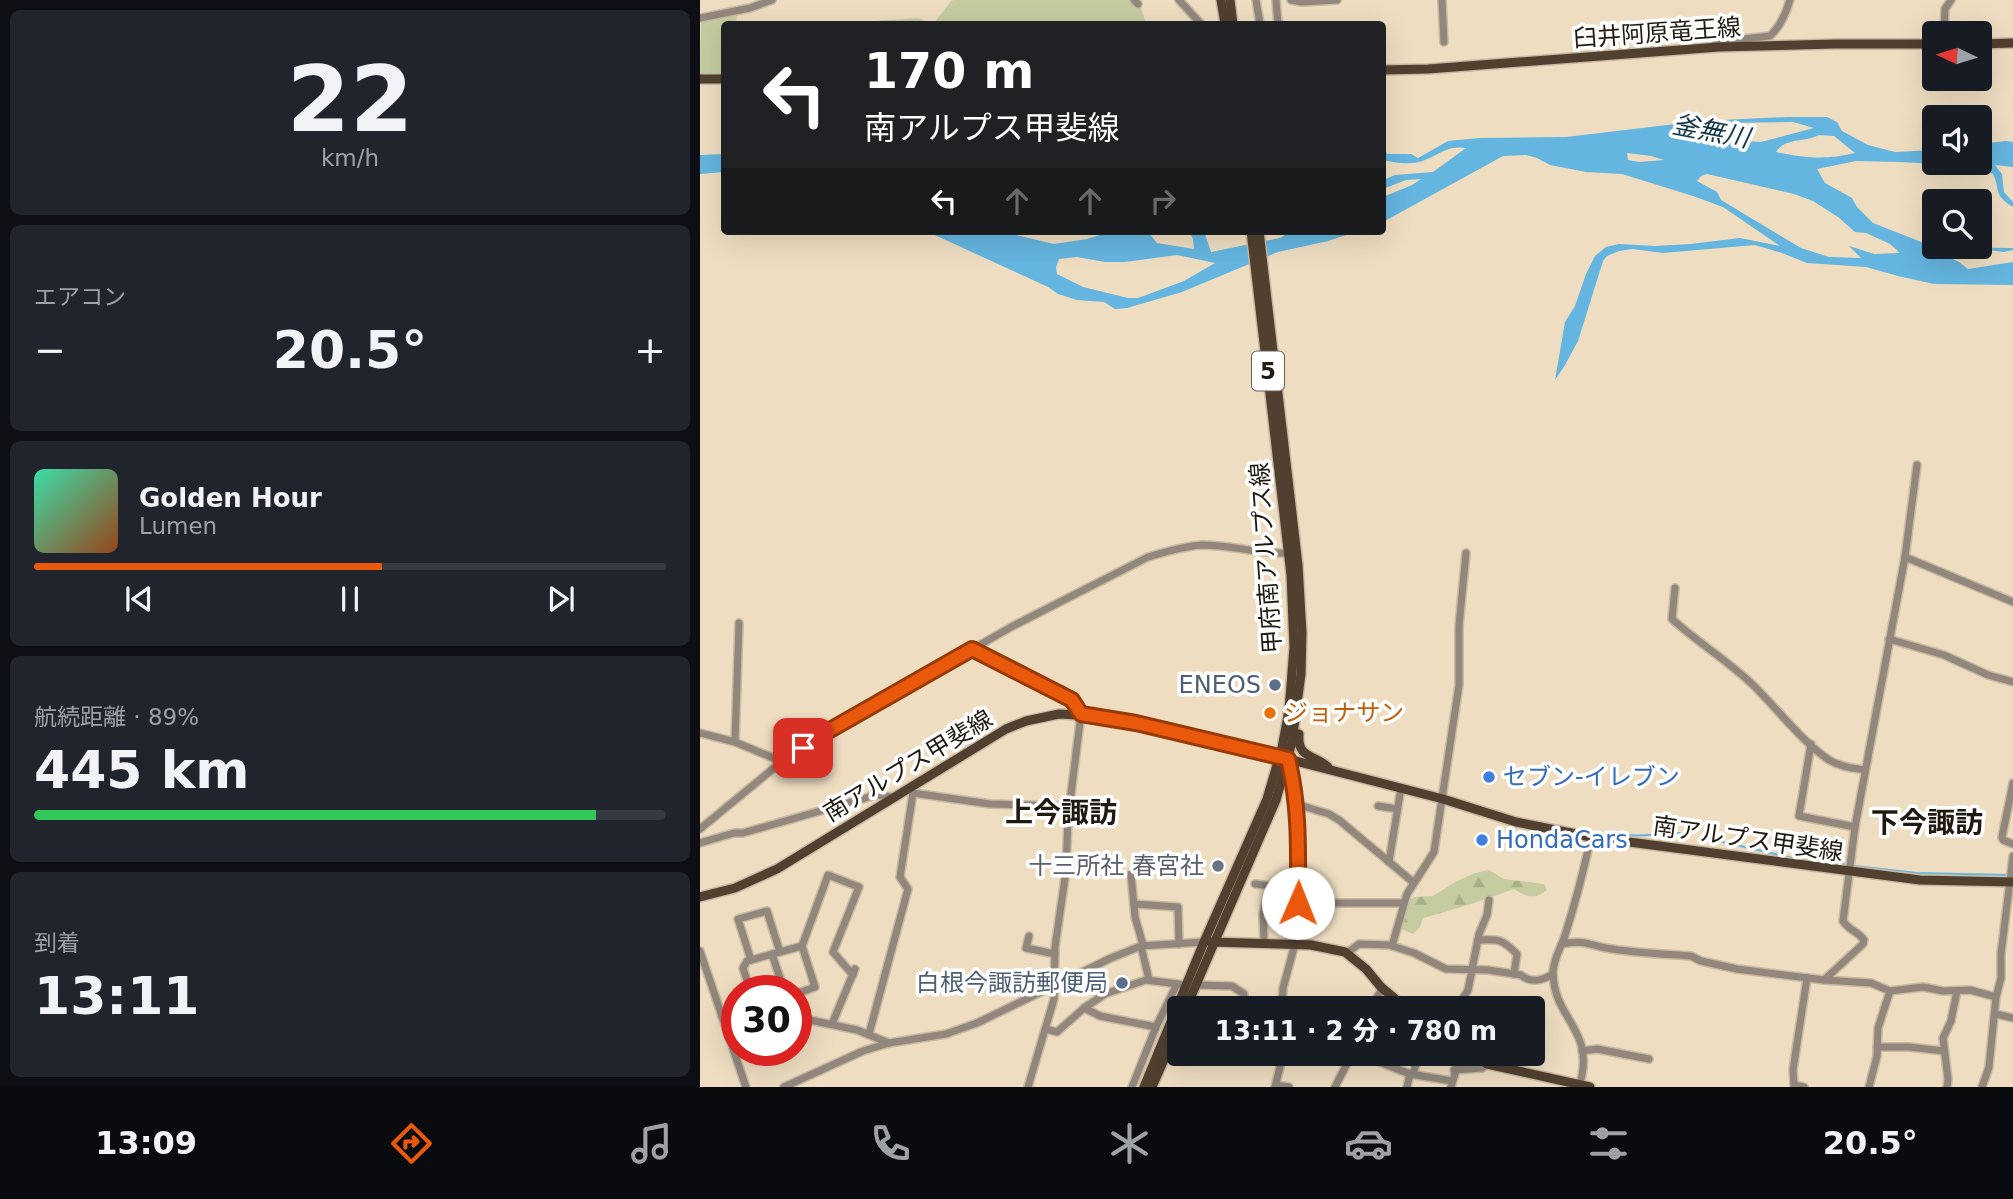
<!DOCTYPE html>
<html lang="ja">
<head>
<meta charset="utf-8">
<style>
  :root { --surface:#171b24; --page:#20242c; --text:#f1f3f6; --muted:#9ea1a6; --line:#363941; --accent:#ea580c }
  body { margin:0; font-family:"DejaVu Sans","Noto Sans JP",sans-serif; background:var(--page); color:var(--text); height:100vh; display:flex; flex-direction:column; font-size:26px; white-space:nowrap }
  * { box-sizing:border-box; margin:0 }
  p { font-size:23px; color:var(--muted) }
  .icon { flex:none; width:38px; height:38px; fill:none; stroke:currentColor; stroke-width:2; stroke-linecap:round; stroke-linejoin:round }
  .map { position:relative; flex:1; overflow:hidden }
  .details { display:flex; flex-direction:column; gap:10px; padding:10px; background:#0d0f14; width:700px }
  .details>* { flex:none }
  .banner { position:absolute; left:21px; top:21px; width:665px; height:214px; border-radius:7px; box-shadow:0 7px 28px #0002; background:#202124; color:#fff; overflow:hidden }
  .needle { width:46px; rotate:274deg }
  .buttons { position:absolute; left:1222px; top:21px; display:grid; gap:14px }
  .buttons a { display:grid; place-items:center; width:70px; height:70px; border-radius:7px; background:var(--surface); box-shadow:0 7px 28px #0002; font-size:35px }
  .speed { position:absolute; left:21px; top:975px; display:flex; gap:14px; font-size:35px; font-weight:700; text-align:center }
  .speed>* { display:grid; place-content:center; width:91px; height:91px; border-radius:50%; background:var(--surface); box-shadow:0 7px 28px #0002; line-height:1 }
  .speed .limit { border:10px solid #d22; background:#fff; color:#111 }
  .pin { position:absolute; display:grid; place-items:center; width:60px; height:60px; color:#fff; margin:-30px; border-radius:14px; box-shadow:0 4px 10px #0006 }
  .me { position:absolute; width:77px; margin:-38px; rotate:1deg; stroke-linejoin:round; filter:drop-shadow(0 0 5px #0008) }
  .turn { display:flex; align-items:center; gap:24px; height:147px; padding:0 28px; font-size:32px }
  .turn .icon { width:91px; height:91px; stroke-width:2.5 }
  .turn b { display:block; font-size:49px; line-height:60px }
  .lanes { display:flex; align-items:center; height:66px; padding:0 28px; background:#0003; justify-content:center; gap:35px; direction:ltr }
  .lanes .off { opacity:.35 }
  .big { font-size:52px; font-weight:800; line-height:1.1 }
  .details .widget { flex:1; display:flex; flex-direction:column; justify-content:center; gap:10px; min-width:0; padding:0 24px; border-radius:10px; background:var(--page) }
  .details .dial { align-items:center; gap:0 }
  .dial b { font-size:91px; line-height:1 }
  .song { display:flex; align-items:center; gap:21px }
  .cover { width:84px; height:84px; border-radius:10px; background:linear-gradient(135deg,hsl(160 70% 55%),hsl(20 70% 35%)) }
  .played { height:7px; border-radius:4px; background:linear-gradient(90deg,var(--accent) 55%,var(--line) 55%) }
  .keys { display:flex; justify-content:space-around; direction:ltr }
  .heat { display:flex; justify-content:space-between; align-items:center; font-size:38px; direction:ltr }
  .charge { height:10px; border-radius:5px; background:linear-gradient(90deg,#34c759 89%,var(--line) 0) }
  .trip { position:absolute; left:467px; top:996px; width:378px; height:70px; border-radius:7px; background:var(--surface); box-shadow:0 7px 28px #0002; font-weight:800; line-height:70px; text-align:center }
  .dock { display:flex; height:112px; justify-content:space-around; align-items:center; background:#090b0e; color:var(--muted) }
  .dock .icon { width:49px; height:49px }
  .dock .on { color:var(--accent) }
  .dock b { font-size:32px; color:var(--text) }
  main { display:flex; flex:1; min-height:0 }
  .map>svg:first-child { display:block }
</style>
</head>
<body>
<main>
<section class="details">
<div class="widget dial"><b>22</b><p>km/h</p></div>
<div class="widget"><p>エアコン</p>
<div class="heat"><a>−</a><b class="big">20.5°</b><a>+</a></div>
</div>
<div class="widget">
<div class="song"><i class="cover"></i><div><b>Golden Hour</b><p>Lumen</p></div></div>
<div class="played"></div>
<div class="keys"><svg class="icon" aria-label="previous" viewBox="0 0 24 24"><path d="M18 5L8 12l10 7zM5 5v14"/></svg><svg class="icon" aria-label="pause" viewBox="0 0 24 24"><path d="M8 5v14M16 5v14"/></svg><svg class="icon" aria-label="next" viewBox="0 0 24 24"><path d="M6 5l10 7-10 7zM19 5v14"/></svg></div>
</div>
<div class="widget"><p>航続距離 · 89%</p><b class="big">445 km</b><div class="charge"></div></div>
<div class="widget"><p>到着</p><b class="big">13:11</b></div>
</section>
<div class="map">
<svg width="1313" height="1087" viewBox="0 0 1313 1087">
  <defs>
    <pattern id="forest-firs" width="22" height="20" patternUnits="userSpaceOnUse" patternTransform="scale(1.75)"><rect width="22" height="20" fill="#c5cca0"/><path d="M5 1l3.5 6h-7zM16 11l3.5 6h-7z" fill="#a9af89"/></pattern>
  </defs>
  <rect width="100%" height="100%" fill="#eeddc1"/>
  <g fill="#c5cca0">
    <path d="M254 0H439L446 24H128L218 18 233 24 251 1Z"/>
    <path d="M37 14 36 24H24V75H0L1 21Z"/>
  </g>
  <path fill="url(#forest-firs)" d="M789 870 804 879 844 884 847 890C834 900 827 897 814 889 784 900 754 910 723 918L720 927 713 934 699 928 709 900 715 897 733 896 755 882 775 873Z"/>
  <g fill="#64b5e0" fill-rule="evenodd">
    <path d="M1088 117H1127L1137 122 1142 131 1168 145 1195 152 1234 150V163H1279V144L1306 141 1313 142V167L1295 165 1302 174 1304 192 1313 202V207C1292 194 1301 190 1293 174L1275 166 1200 162 1156 161 1117 169 1125 183 1152 198 1157 207 1173 223 1234 247 1313 248V250L1304 252 1281 249 1250 252 1249 257 1259 262 1268 269 1313 262V285L1234 284 1198 276 1166 267 1107 263 1082 253 1055 245 963 253 932 249 919 251 907 256 903 261 878 341 865 365 855 380 865 322 875 306 886 274 895 256 906 247 919 244 955 246 991 244 1040 238 1080 246 1023 207 993 196 922 174 886 172 850 165 837 158 826 155 803 156 683 222V197L712 185 721 179 706 180 683 189V180L695 175 733 172 766 148C743 144 734 161 712 163 702 164 692 162 683 160V145L687 154H711L718 158 748 141 779 138 866 137 1001 121ZM1093 122 1114 128 1061 142 1031 140 995 134 1001 127 1012 123ZM1119 135 1134 136 1155 153C1125 160 1106 158 1076 152 1086 137 1104 143 1119 135ZM927 153 951 156 964 160 939 162 928 160ZM1007 174 1094 194 1113 201 1138 217 1155 232 1166 233 1190 244 1200 253 1174 254 1149 246 1161 258 1129 257 1101 248 1021 200 1017 192 997 181 1001 176Z"/>
    <path d="M24 154V172L0 174V155Z"/>
    <path d="M226 231H299L354 244 387 239 413 231H449V233L457 243 494 249 493 239 489 231H504L511 252 580 238 592 231H658L628 241 578 252 482 292 427 308 415 309 404 302 377 300 358 294 348 287ZM477 255 515 263 484 281 438 298H428L383 287 357 274 356 267 359 259 377 257 405 262H425Z"/>
  </g>
  <g fill="none" stroke-linecap="round" stroke-linejoin="round">
    <g stroke="#64b5e0" stroke-width="2">
      <path d="M924 835C943 837 961 833 980 833"/>
      <path d="M1001 837 1097 859 1144 864"/>
      <path d="M1155 866 1217 873 1308 875"/>
    </g>
    <g stroke="#c9baa1" stroke-width="10">
      <g id="minor">
        <path d="M434 0 438 4"/>
        <path d="M479 0 501 24"/>
        <path d="M556 0 560 24"/>
        <path d="M576 0 578 24"/>
        <path d="M591 0 602 2 637 0"/>
        <path d="M742 0 744 42"/>
        <path d="M0 18 50 8 72 0"/>
        <path d="M1244 33 1245 9 1251 0"/>
        <path d="M1013 47 1016 42 1070 36C1081 26 1086 13 1090 0"/>
        <path d="M1205 557 1313 602"/>
        <path d="M975 588 972 619C997 642 1027 660 1052 684 1076 707 1102 742 1129 760 1141 767 1152 768 1165 770"/>
        <path d="M1189 639 1244 655 1288 675 1313 682"/>
        <path d="M272 649 348 690 372 700 381 714 368 818 366 871 355 947 354 999 328 1087"/>
        <path d="M0 733 35 742 83 762"/>
        <path d="M35 742 39 623"/>
        <path d="M1111 744 1099 816 1155 827"/>
        <path d="M588 759C603 819 598 882 597 944"/>
        <path d="M1313 783 1302 837 1303 840 1313 844"/>
        <path d="M211 791 213 793 290 804 369 806"/>
        <path d="M596 804 629 814 639 820 713 882"/>
        <path d="M678 806 697 809"/>
        <path d="M0 829 74 768 116 738 313 626 448 557C465 552 484 546 502 545 533 545 561 555 592 553"/>
        <path d="M0 843 34 833H43L176 795 193 797"/>
        <path d="M689 862 701 788"/>
        <path d="M431 874 435 917 443 945"/>
        <path d="M555 884 598 889"/>
        <path d="M598 903H704"/>
        <path d="M434 904 478 907 479 944"/>
        <path d="M329 936 326 948 355 954"/>
        <path d="M778 940C799 939 802 939 817 954L814 974"/>
        <path d="M564 942 563 914 570 886"/>
        <path d="M862 944C882 940 888 944 906 948 934 953 963 954 991 956L1001 961 1037 969 1124 980 1171 983 1190 991 1223 987 1243 991 1270 990 1296 997"/>
        <path d="M441 946 449 980"/>
        <path d="M692 946 707 894 734 852 759 685V626L766 553"/>
        <path d="M0 951 46 1087"/>
        <path d="M647 953 659 944 689 945 714 953 746 969 788 970 821 975C832 984 843 980 853 974"/>
        <path d="M72 954 84 990"/>
        <path d="M51 960 38 919 67 911 80 952"/>
        <path d="M1124 980 1163 944 1164 940C1158 931 1148 930 1143 921L1155 827 1205 557 1217 465"/>
        <path d="M496 985 532 986 544 994 543 1008"/>
        <path d="M50 990 43 968 47 961 102 946 128 875 159 887 133 952 153 975"/>
        <path d="M96 994 115 987 102 946"/>
        <path d="M96 1006 100 992"/>
        <path d="M384 1008 400 1016 456 1027"/>
        <path d="M582 1008 583 988 595 944"/>
        <path d="M670 1008 683 988"/>
        <path d="M755 1008 760 1003 768 990 779 934 787 915 789 900"/>
        <path d="M1296 1014 1313 1018"/>
        <path d="M22 1017 37 1012"/>
        <path d="M96 1017 157 1030 189 1043"/>
        <path d="M132 1024 155 969"/>
        <path d="M346 1029 357 1032 384 1008 405 994 446 980 486 985"/>
        <path d="M169 1034 208 889 200 877 213 793"/>
        <path d="M1177 1047H1209L1244 1051"/>
        <path d="M882 1051 897 1049 949 1059"/>
        <path d="M659 1054 710 1074 752 1081"/>
        <path d="M542 1055V1054"/>
        <path d="M581 1055 595 1056 598 1054"/>
        <path d="M754 1070 782 1068 787 1064"/>
        <path d="M576 1085 589 1087"/>
        <path d="M84 1087 163 1051 189 1043 246 1034 277 1023 411 958 441 946 504 942"/>
        <path d="M432 1087 456 1027 477 984"/>
        <path d="M575 1087 580 1067 581 1054"/>
        <path d="M635 1087 652 1054"/>
        <path d="M707 1087 710 1074 714 1071 719 1054"/>
        <path d="M751 1087 761 1054"/>
        <path d="M879 1087C883 1074 885 1057 881 1044 872 1017 854 1006 853 973 853 958 862 947 866 932 876 901 884 869 891 837"/>
        <path d="M1104 1087 1094 1085 1093 1070 1107 978"/>
        <path d="M1169 1087 1177 1056 1178 1028 1190 991"/>
        <path d="M1247 1087 1248 1079 1243 1038 1251 1021 1257 991"/>
        <path d="M1282 1087 1289 1067 1296 997 1301 978V954L1313 856"/>
      </g>
    </g>
    <g stroke="#c9baa1" stroke-width="12">
      <g id="major">
        <path d="M521 0 525 24"/>
        <path d="M530 0 533 24"/>
        <path d="M1279 44 1313 43"/>
        <path d="M682 70 728 69 1019 47 1135 44H1234"/>
        <path d="M0 79H24"/>
        <path d="M599 734C597 759 614 754 628 767"/>
        <path d="M0 897 35 888 77 869 306 729 326 721 359 714 395 716 436 723 580 757 743 799 816 822 891 837 1220 880 1313 882"/>
        <path d="M510 942 611 945 645 952 666 969 681 987 706 1008"/>
        <path d="M486 1008 576 800 592 742 601 674 602 633 598 565 559 231"/>
        <path d="M771 1054 787 1064 890 1087"/>
        <path d="M444 1087 504 942 567 799 582 748 589 710 594 647 591 575 551 231"/>
        <path d="M452 1087 480 1023"/>
      </g>
    </g>
    <use href="#minor" stroke="#91877d" stroke-width="7"/>
    <use href="#major" stroke="#514030" stroke-width="9"/>
  </g>
  <g fill="none" stroke-linecap="round" stroke-linejoin="round">
    <g stroke="#983908" stroke-width="18">
      <path id="route" d="M103 748 116 738 272 649 372 700 381 714 436 723 588 759C600 807 598 854 598 903"/>
    </g>
    <use href="#route" stroke="#ea580c" stroke-width="12"/>
  </g>
  <g fill="#5c6f8a" stroke="#fff" stroke-width="2.5">
    <circle cx="575" cy="685" r="7"/>
    <circle cx="422" cy="983" r="7"/>
  </g>
  <circle fill="#e8710a" stroke="#fff" stroke-width="2.5" cx="570" cy="713" r="7"/>
  <g fill="#3f7fe0" stroke="#fff" stroke-width="2.5">
    <circle cx="789" cy="777" r="7"/>
    <circle cx="782" cy="840" r="7"/>
  </g>
  <circle fill="#6b7280" stroke="#fff" stroke-width="2.5" cx="518" cy="866" r="7"/>
  <g text-anchor="middle" stroke-width="7" stroke-linejoin="round" paint-order="stroke">
    <rect fill="#fff" stroke="#635e58" stroke-width="2" x="552" y="351.5" width="32" height="39" rx="5"/>
    <g font-size="23" font-weight="bold" fill="#201910">
      <text x="568" y="379">5</text>
    </g>
    <g font-size="24" fill="#201910" stroke="#fff">
      <text transform="translate(957 33) rotate(-4)" y="8">臼井阿原竜王線</text>
      <text transform="translate(566 558) rotate(-94)" y="8">甲府南アルプス線</text>
      <text transform="translate(208 766) rotate(-31)" y="8">南アルプス甲斐線</text>
      <text transform="translate(1048 839) rotate(8)" y="8">南アルプス甲斐線</text>
    </g>
    <g font-size="24" fill="#4e5e75" stroke="#fff" text-anchor="end">
      <text x="561" y="693">ENEOS</text>
      <text x="408" y="991">白根今諏訪郵便局</text>
    </g>
    <g font-size="24" fill="#c56008" stroke="#fff" text-anchor="start">
      <text x="584" y="721">ジョナサン</text>
    </g>
    <g font-size="24" fill="#366cbe" stroke="#fff" text-anchor="start">
      <text x="803" y="785">セブン-イレブン</text>
      <text x="796" y="848">HondaCars</text>
    </g>
    <g font-size="24" fill="#5b616d" stroke="#fff" text-anchor="end">
      <text x="504" y="874">十三所社 春宮社</text>
    </g>
    <g font-size="26" font-style="italic" fill="#133849" stroke="#fff">
      <text transform="translate(1011 131) rotate(11)" y="9">釜無川</text>
    </g>
    <g font-size="28" font-weight="bold" fill="#201910" stroke="#fff">
      <text x="361" y="822">上今諏訪</text>
      <text x="1227" y="832">下今諏訪</text>
    </g>
  </g>
</svg>
<div class="buttons">
<a><svg class="needle" viewBox="-14 -14 28 28"><path d="M0-13l5 13h-10z" fill="#e53935"/><path d="M0 13l5-13h-10z" fill="#9ea1a6"/></svg></a>
<a><svg class="icon" aria-label="sound" viewBox="0 0 24 24"><path d="M4 9h4l5-4v14l-5-4H4zM17 9q2 3 0 6"/></svg></a>
<a><svg class="icon" aria-label="search" viewBox="0 0 24 24"><circle cx="10" cy="10" r="6"/><path d="M15 15l6 6"/></svg></a>
</div>
<div class="speed"><div class="limit">30</div></div>
<div class="pin" style="left:103px;top:748px;background:#d93025"><svg class="icon" aria-label="arrive" viewBox="0 0 24 24"><path d="M6 21V4h12l-3 4 3 4H6"/></svg></div>
<svg class="me" style="left:598px;top:903px" viewBox="-20 -20 40 40"><circle r="19" fill="#fff"/><path d="M0-13L10 11 0 6-10 11z" fill="#ea580c"/></svg>
<div class="trip">13:11 · 2 分 · 780 m</div>
<div class="banner">
<div class="turn"><svg class="icon" aria-label="left" viewBox="0 0 24 24"><path d="M17 20v-9H6M10 6l-5 5 5 5"/></svg><div><b>170 m</b>南アルプス甲斐線</div></div>
<div class="lanes"><svg class="icon" aria-label="left" viewBox="0 0 24 24"><path d="M17 20v-9H6M10 6l-5 5 5 5"/></svg><svg class="icon off" aria-label="ahead" viewBox="0 0 24 24"><path d="M12 20V5M6 11l6-6 6 6"/></svg><svg class="icon off" aria-label="ahead" viewBox="0 0 24 24"><path d="M12 20V5M6 11l6-6 6 6"/></svg><svg class="icon off" aria-label="right" viewBox="0 0 24 24"><path d="M7 20v-9h11M14 6l5 5-5 5"/></svg></div>
</div>
</div>
</main>
<nav class="dock">
<b>13:09</b>
<svg class="icon on" aria-label="directions" viewBox="0 0 24 24"><path d="M12 3l9 9-9 9-9-9zM9 14v-3h6M13 9l2 2-2 2"/></svg>
<svg class="icon" aria-label="music" viewBox="0 0 24 24"><path d="M9 18V5l10-2v13"/><circle cx="6" cy="18" r="3"/><circle cx="16" cy="16" r="3"/></svg>
<svg class="icon" aria-label="phone" viewBox="0 0 24 24"><path d="M5 4h4l2 5-3 2q2 4 5 5l2-3 5 2v4C11 20 4 13 5 4z"/></svg>
<svg class="icon" aria-label="climate" viewBox="0 0 24 24"><path d="M12 3v18M4 7l16 10M4 17L20 7"/></svg>
<svg class="icon" aria-label="car" viewBox="0 0 24 24"><path d="M5 17H2v-5l4-1 3-4h7l3 4 3 1v5h-3M9 17h6M6 11h13"/><circle cx="7" cy="17" r="2"/><circle cx="17" cy="17" r="2"/></svg>
<svg class="icon" aria-label="filters" viewBox="0 0 24 24"><path d="M4 7h16M4 17h16"/><circle cx="9" cy="7" r="2"/><circle cx="15" cy="17" r="2"/></svg>
<b>20.5°</b>
</nav>
</body>
</html>
